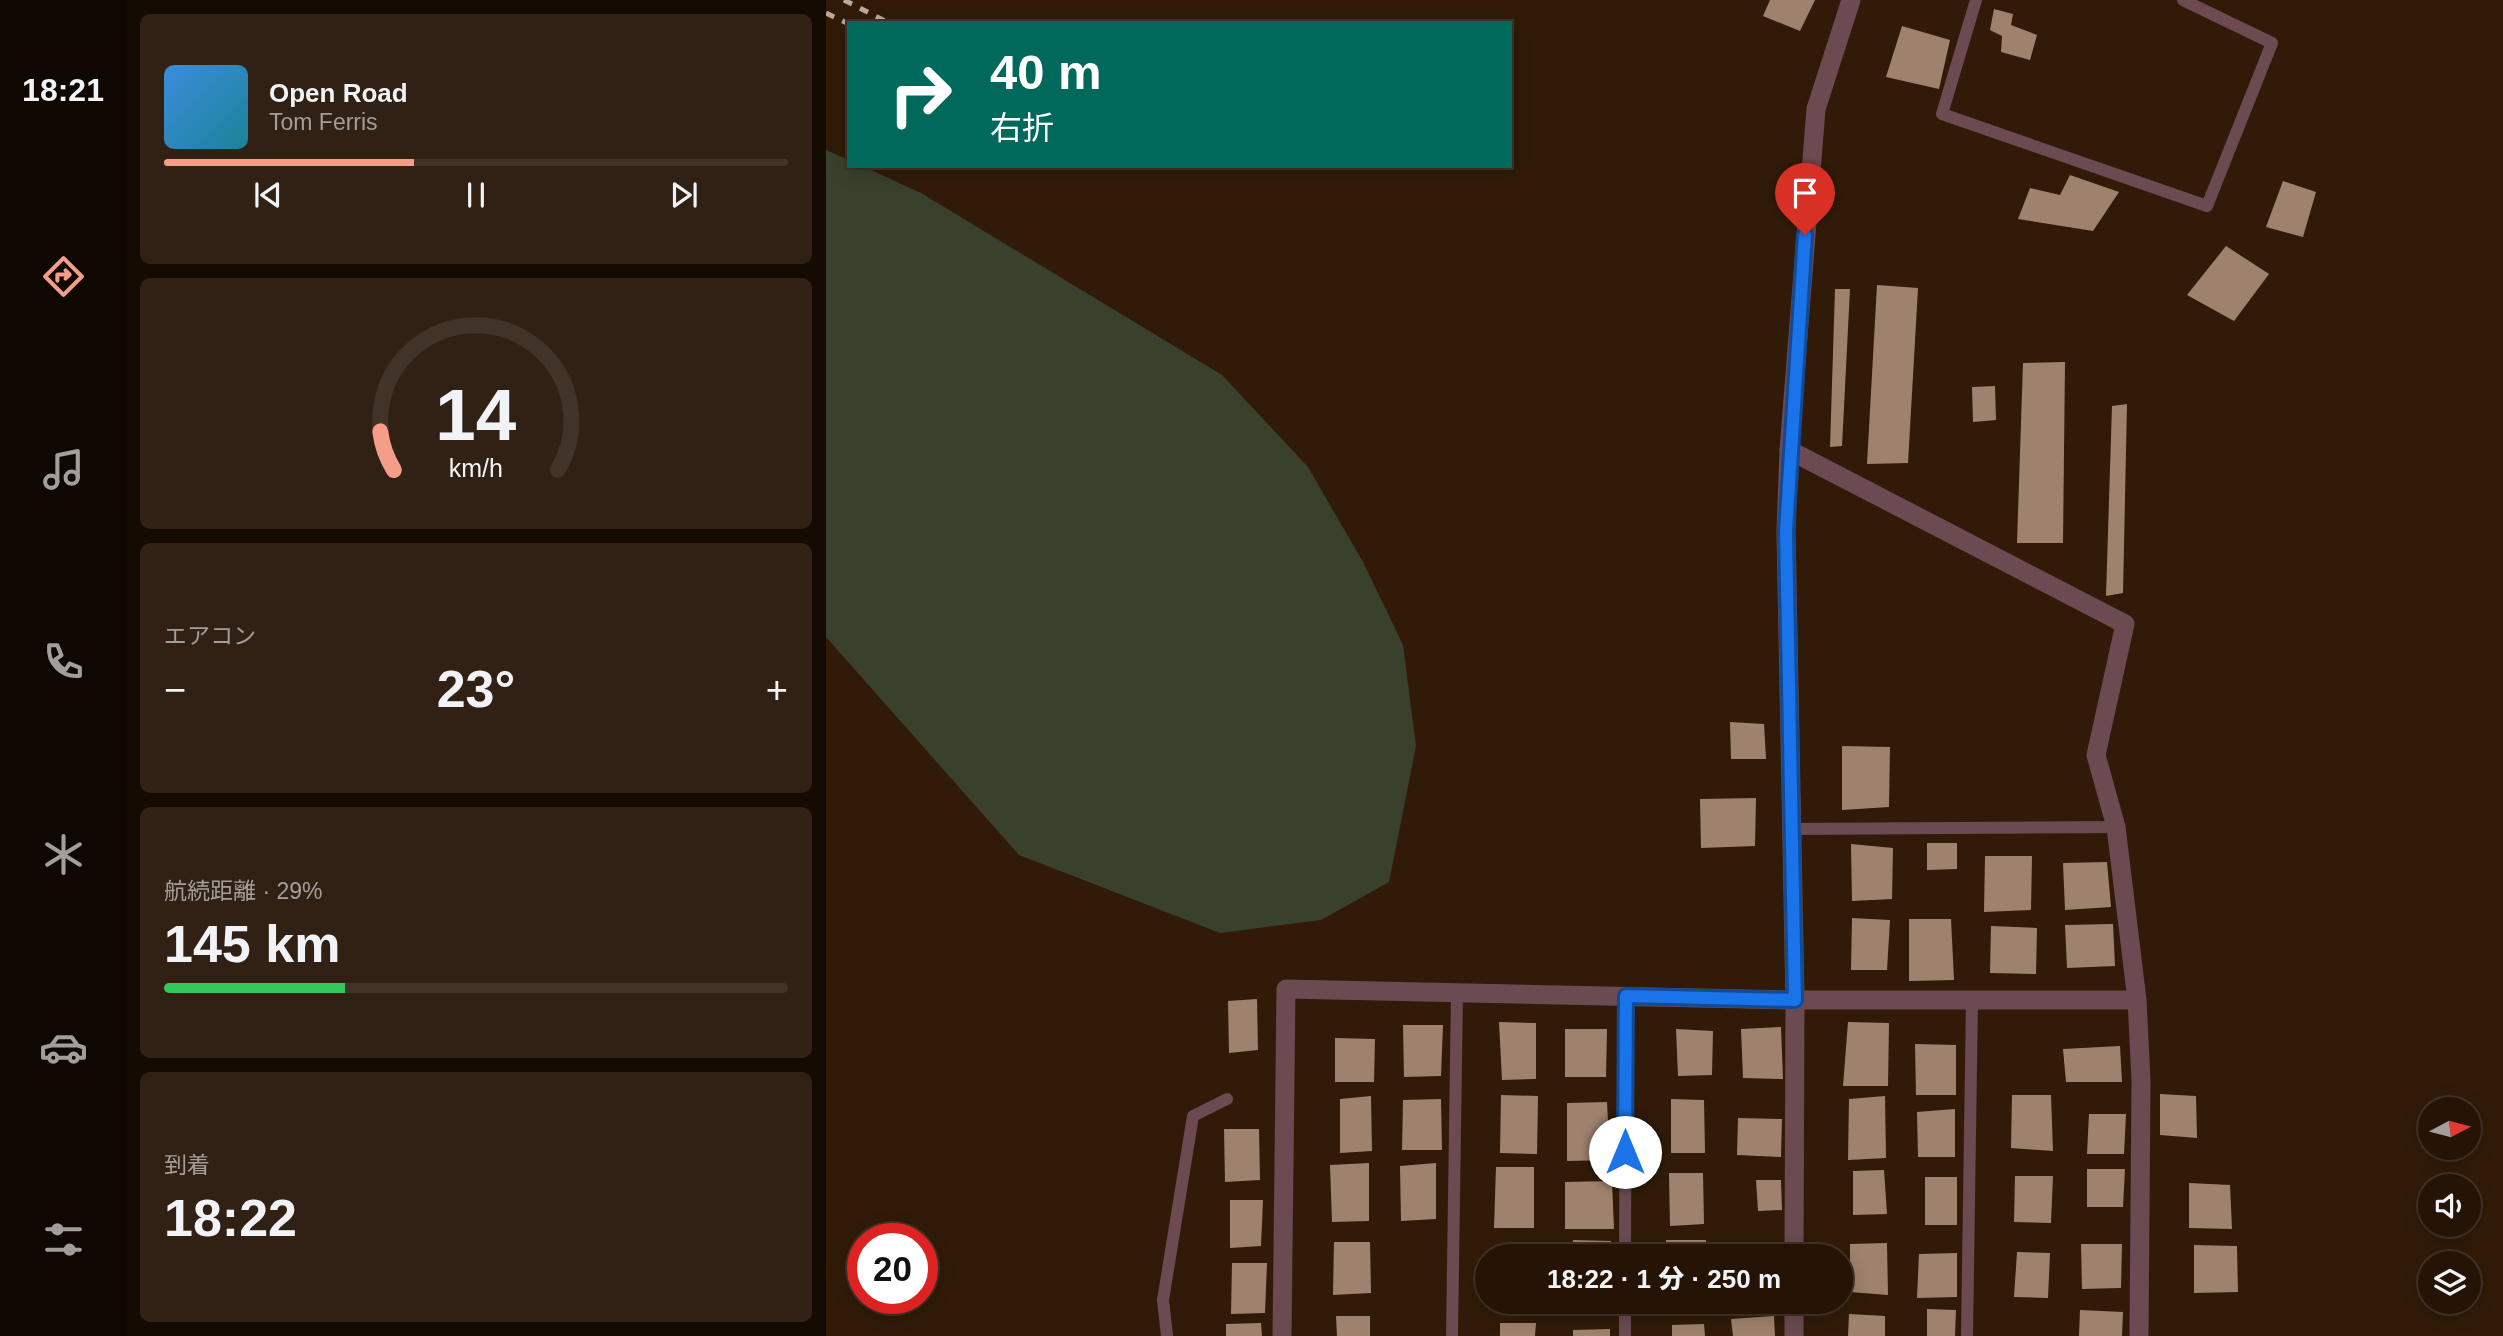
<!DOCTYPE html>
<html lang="ja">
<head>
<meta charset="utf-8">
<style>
  :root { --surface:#251406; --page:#312114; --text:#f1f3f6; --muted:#a39e9b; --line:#423328; --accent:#f49e89 }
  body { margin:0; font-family:Helvetica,"Noto Sans JP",sans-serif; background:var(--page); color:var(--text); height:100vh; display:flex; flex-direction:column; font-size:26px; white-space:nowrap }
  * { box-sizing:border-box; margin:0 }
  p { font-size:23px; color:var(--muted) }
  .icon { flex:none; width:38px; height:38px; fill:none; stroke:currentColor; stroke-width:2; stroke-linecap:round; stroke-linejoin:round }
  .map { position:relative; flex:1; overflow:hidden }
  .details { display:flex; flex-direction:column; gap:14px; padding:14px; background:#140b03; width:700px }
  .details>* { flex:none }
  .top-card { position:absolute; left:21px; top:21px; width:665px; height:147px; border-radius:0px; box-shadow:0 4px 18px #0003,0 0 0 2px var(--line); background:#00695c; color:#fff; overflow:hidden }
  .needle { width:46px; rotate:83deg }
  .controls { position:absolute; left:1592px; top:1097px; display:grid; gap:14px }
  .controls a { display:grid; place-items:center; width:63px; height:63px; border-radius:50%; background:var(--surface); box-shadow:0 4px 18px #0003,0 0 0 2px var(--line); font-size:35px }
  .speed { position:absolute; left:21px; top:1223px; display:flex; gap:14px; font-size:35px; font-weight:700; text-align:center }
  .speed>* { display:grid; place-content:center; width:91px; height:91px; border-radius:50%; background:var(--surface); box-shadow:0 4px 18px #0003,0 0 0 2px var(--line); line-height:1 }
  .speed .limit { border:10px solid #d22; background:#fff; color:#111 }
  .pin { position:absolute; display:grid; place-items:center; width:60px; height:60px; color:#fff; margin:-72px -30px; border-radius:50% 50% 50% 0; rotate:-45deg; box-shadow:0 0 7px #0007 }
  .pin .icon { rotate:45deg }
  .me { position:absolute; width:77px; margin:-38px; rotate:0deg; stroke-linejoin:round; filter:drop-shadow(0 0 5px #0008) }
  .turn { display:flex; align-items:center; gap:24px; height:147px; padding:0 28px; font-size:32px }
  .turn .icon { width:91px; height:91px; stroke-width:2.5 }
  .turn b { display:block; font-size:49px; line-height:60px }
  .big { font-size:52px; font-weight:800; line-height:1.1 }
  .details .card { flex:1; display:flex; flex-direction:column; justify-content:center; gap:10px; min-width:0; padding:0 24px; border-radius:10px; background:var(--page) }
  .details .dial { align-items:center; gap:0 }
  .dial svg { height:182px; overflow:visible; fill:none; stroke:var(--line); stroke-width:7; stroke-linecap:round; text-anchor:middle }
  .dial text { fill:var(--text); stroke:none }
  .song { display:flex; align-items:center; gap:21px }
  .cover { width:84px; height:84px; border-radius:10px; background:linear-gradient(135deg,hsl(210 70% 55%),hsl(190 70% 35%)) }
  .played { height:7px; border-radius:4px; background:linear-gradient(90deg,var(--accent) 40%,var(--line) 40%) }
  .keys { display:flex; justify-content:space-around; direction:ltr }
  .heat { display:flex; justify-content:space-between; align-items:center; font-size:38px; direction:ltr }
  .charge { height:10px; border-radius:5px; background:linear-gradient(90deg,#34c759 29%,var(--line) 0) }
  .trip { position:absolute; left:649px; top:1244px; width:378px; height:70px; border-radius:35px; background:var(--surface); box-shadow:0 4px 18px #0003,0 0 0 2px var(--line); font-weight:800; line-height:70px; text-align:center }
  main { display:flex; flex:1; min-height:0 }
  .dock { display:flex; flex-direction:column; width:126px; justify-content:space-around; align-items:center; background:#0f0802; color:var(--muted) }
  .dock .icon { width:49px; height:49px }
  .dock .current { color:var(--accent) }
  .dock b { font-size:32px; color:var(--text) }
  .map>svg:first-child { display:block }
</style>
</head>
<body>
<main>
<nav class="dock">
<b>18:21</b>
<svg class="icon current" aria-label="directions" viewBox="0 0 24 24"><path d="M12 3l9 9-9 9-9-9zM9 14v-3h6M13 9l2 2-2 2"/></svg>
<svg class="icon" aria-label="music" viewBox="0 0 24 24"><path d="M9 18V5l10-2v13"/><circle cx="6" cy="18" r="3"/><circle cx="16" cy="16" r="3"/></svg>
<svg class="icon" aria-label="phone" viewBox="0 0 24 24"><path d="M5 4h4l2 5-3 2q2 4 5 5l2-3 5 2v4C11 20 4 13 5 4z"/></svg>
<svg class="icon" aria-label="climate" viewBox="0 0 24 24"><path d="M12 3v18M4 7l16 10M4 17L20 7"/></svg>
<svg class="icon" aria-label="car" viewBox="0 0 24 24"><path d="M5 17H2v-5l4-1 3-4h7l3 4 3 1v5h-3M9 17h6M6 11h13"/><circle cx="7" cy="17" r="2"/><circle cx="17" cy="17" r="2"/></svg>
<svg class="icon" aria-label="filters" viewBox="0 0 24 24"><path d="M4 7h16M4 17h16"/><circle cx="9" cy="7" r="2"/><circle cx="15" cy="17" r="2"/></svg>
</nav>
<section class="details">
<div class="card">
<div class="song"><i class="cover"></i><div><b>Open Road</b><p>Tom Ferris</p></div></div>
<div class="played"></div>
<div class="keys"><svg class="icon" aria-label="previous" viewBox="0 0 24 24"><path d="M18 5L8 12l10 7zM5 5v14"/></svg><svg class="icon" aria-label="pause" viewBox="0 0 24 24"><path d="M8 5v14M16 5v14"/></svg><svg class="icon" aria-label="next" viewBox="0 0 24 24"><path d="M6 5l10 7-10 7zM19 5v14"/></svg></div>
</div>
<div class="card dial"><svg viewBox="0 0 100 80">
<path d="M14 69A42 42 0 1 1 86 69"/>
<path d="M14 69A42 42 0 0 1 8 52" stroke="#f49e89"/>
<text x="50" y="56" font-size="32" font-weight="700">14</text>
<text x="50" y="72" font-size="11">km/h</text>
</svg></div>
<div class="card"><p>エアコン</p>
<div class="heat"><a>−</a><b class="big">23°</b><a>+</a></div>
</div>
<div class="card"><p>航続距離 · 29%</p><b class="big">145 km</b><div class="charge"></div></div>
<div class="card"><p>到着</p><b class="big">18:22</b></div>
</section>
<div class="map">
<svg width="1677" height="1336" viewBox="0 0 1677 1336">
  <rect width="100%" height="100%" fill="#311b08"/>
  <path fill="#39412d" d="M0 150 23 160V166H36L95 193 396 375 482 467 537 562 577 645 590 746 563 882 495 920 394 933 193 855 0 637Z"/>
  <g fill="#9f826d">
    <path d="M944 0H989L974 31 937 16Z"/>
    <path d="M1168 9 1187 14 1185 25 1211 35 1204 60 1175 52 1176 36 1164 30Z"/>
    <path d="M1076 26 1124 40 1113 89 1060 77Z"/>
    <path d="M1244 175 1293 192 1267 231 1192 219 1204 188 1234 195Z"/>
    <path d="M1457 181 1490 192 1477 237 1440 227Z"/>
    <path d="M1400 246 1443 274 1408 321 1361 295Z"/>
    <path d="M1051 285 1092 288 1082 463 1041 464Z"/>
    <path d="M1009 289H1024L1016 446 1004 447Z"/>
    <path d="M1239 362 1237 543H1191L1197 363Z"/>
    <path d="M1169 386 1170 420 1147 422 1146 387Z"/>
    <path d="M1301 404 1297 593 1280 596 1286 406Z"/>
    <path d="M904 722 938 724 940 759H905Z"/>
    <path d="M1016 746 1064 747 1063 807 1016 810Z"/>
    <path d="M930 798 929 846 875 848 874 799Z"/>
    <path d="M1101 843H1131V869L1101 870Z"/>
    <path d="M1025 844 1067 848 1066 899 1026 901Z"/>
    <path d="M1159 856H1206L1205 910 1158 912Z"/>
    <path d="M1281 862 1285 907 1239 910 1237 863Z"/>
    <path d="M1026 918 1064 920 1061 970H1025Z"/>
    <path d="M1083 919H1125L1128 980 1083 981Z"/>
    <path d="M1287 924 1289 966 1241 968 1239 925Z"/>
    <path d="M1165 926 1211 928 1210 974 1164 973Z"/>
    <path d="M431 999 432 1050 403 1053 402 1001Z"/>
    <path d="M673 1022 710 1023V1079L676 1080Z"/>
    <path d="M1022 1022 1063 1023 1062 1086H1017Z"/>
    <path d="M577 1025H617L615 1076 578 1077Z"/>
    <path d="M955 1027 957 1079 917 1078 915 1029Z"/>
    <path d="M739 1029H781L780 1077H739Z"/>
    <path d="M850 1029 887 1031 886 1075 852 1076Z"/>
    <path d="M509 1038 549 1039 548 1082H509Z"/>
    <path d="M1089 1044 1130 1045V1095H1090Z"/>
    <path d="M1294 1046 1296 1082H1240L1237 1049Z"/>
    <path d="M1334 1094 1370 1096 1371 1138 1334 1135Z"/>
    <path d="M675 1095 712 1096 711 1154 674 1153Z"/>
    <path d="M1186 1095H1225L1227 1151 1185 1148Z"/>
    <path d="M545 1096 546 1151 514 1153V1099Z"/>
    <path d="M1059 1096 1060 1158 1022 1160 1023 1099Z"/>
    <path d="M615 1099 616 1150H576L577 1100Z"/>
    <path d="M845 1099 878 1100 879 1153H845Z"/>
    <path d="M781 1102 784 1160 741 1161V1103Z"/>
    <path d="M1129 1109V1157H1092L1091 1112Z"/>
    <path d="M1263 1114H1300L1298 1154H1261Z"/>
    <path d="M912 1118 956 1119 955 1157 911 1155Z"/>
    <path d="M398 1129H433L434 1180 399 1182Z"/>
    <path d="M543 1163V1221L506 1222 504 1165Z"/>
    <path d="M610 1163V1219L575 1221 574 1166Z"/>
    <path d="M670 1167H708V1228H668Z"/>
    <path d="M1261 1169H1299L1297 1207H1261Z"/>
    <path d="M1058 1170 1061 1214 1027 1215V1171Z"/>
    <path d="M843 1173H877L878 1224 844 1226Z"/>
    <path d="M1189 1176H1227L1225 1223 1188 1222Z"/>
    <rect x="1099" y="1177" width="32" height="48"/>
    <path d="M930 1180H955L956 1210 932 1211Z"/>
    <path d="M786 1181 788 1229H739V1182Z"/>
    <path d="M1363 1183 1404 1185 1406 1229 1363 1228Z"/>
    <path d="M404 1200H437L435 1246 404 1248Z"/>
    <path d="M747 1240 785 1241 784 1256H746Z"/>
    <rect x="840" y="1240" width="40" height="16"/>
    <path d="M508 1242H544L545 1293 507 1295Z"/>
    <path d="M1061 1243 1062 1295 1024 1292V1244Z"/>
    <path d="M1255 1244H1296L1295 1288 1256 1289Z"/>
    <path d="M1368 1245 1411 1246 1412 1292 1368 1293Z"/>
    <rect x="679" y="1246" width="33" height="10"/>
    <path d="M952 1248V1256H914L913 1249Z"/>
    <path d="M1191 1252 1224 1253 1222 1298 1188 1297Z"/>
    <path d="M1131 1253V1297L1091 1298 1093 1254Z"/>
    <path d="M406 1263H441L439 1313 405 1314Z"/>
    <path d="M1101 1309 1130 1310 1129 1336H1101Z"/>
    <path d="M1254 1310 1297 1312 1296 1336H1253Z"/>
    <path d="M1023 1314 1059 1316V1336H1022Z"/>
    <path d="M510 1316H544V1336H511Z"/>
    <path d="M948 1316 949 1336H907L905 1319Z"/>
    <path d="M435 1323 436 1336H400V1324Z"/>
    <path d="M674 1323H710L709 1336H674Z"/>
    <path d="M878 1324 879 1336H846V1325Z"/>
    <path d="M784 1329V1336H747V1330Z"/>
  </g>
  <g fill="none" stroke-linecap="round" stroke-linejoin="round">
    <g stroke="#6b4a51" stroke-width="12">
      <path d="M1150 0 1116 114 1381 206 1446 43 1357 0"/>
      <path d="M966 829 1290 827"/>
      <path d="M799 1256 800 996"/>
      <path d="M341 1336 337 1300 367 1116 401 1099"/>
      <path d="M626 1336 631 992"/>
      <path d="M799 1336V1302"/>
      <path d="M1141 1336 1146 999"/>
    </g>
    <g stroke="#6b4a51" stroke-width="19">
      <path d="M963 450 1299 624 1270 755 1290 827 1311 1000 1315 1080 1313 1336"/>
      <path d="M456 1336 460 989 969 1000H1311"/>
    </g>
    <g stroke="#6b4a51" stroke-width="19">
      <path d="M968 1256 969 1000 960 531 963 450 990 109 1025 0"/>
      <path d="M968 1336V1302"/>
    </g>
    <g stroke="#baa99c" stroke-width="5" stroke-dasharray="9 9" stroke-linecap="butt">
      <path d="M18 0 63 23"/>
      <path d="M0 13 23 24"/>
    </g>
  </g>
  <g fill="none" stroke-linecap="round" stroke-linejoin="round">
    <g stroke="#114b97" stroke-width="18">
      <path id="route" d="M799 1152 800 996 969 1000 960 531 979 235"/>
    </g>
    <use href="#route" stroke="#1a73e8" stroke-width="12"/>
  </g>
</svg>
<div class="controls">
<a><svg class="needle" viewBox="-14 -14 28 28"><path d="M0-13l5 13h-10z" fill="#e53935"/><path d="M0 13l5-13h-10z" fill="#a39e9b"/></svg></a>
<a><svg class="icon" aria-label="sound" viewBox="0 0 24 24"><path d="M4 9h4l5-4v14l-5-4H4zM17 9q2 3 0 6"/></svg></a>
<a><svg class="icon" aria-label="layers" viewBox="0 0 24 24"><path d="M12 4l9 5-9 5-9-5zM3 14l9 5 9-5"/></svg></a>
</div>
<div class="speed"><div class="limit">20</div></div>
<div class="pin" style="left:979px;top:235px;background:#d93025"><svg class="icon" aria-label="arrive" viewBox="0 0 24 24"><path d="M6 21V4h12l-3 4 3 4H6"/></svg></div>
<svg class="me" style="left:799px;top:1152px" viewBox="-20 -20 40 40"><circle r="19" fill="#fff"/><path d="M0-13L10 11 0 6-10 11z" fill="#1a73e8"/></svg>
<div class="trip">18:22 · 1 分 · 250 m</div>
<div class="top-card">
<div class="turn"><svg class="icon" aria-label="right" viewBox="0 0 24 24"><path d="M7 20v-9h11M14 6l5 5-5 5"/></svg><div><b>40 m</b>右折</div></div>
</div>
</div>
</main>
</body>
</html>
